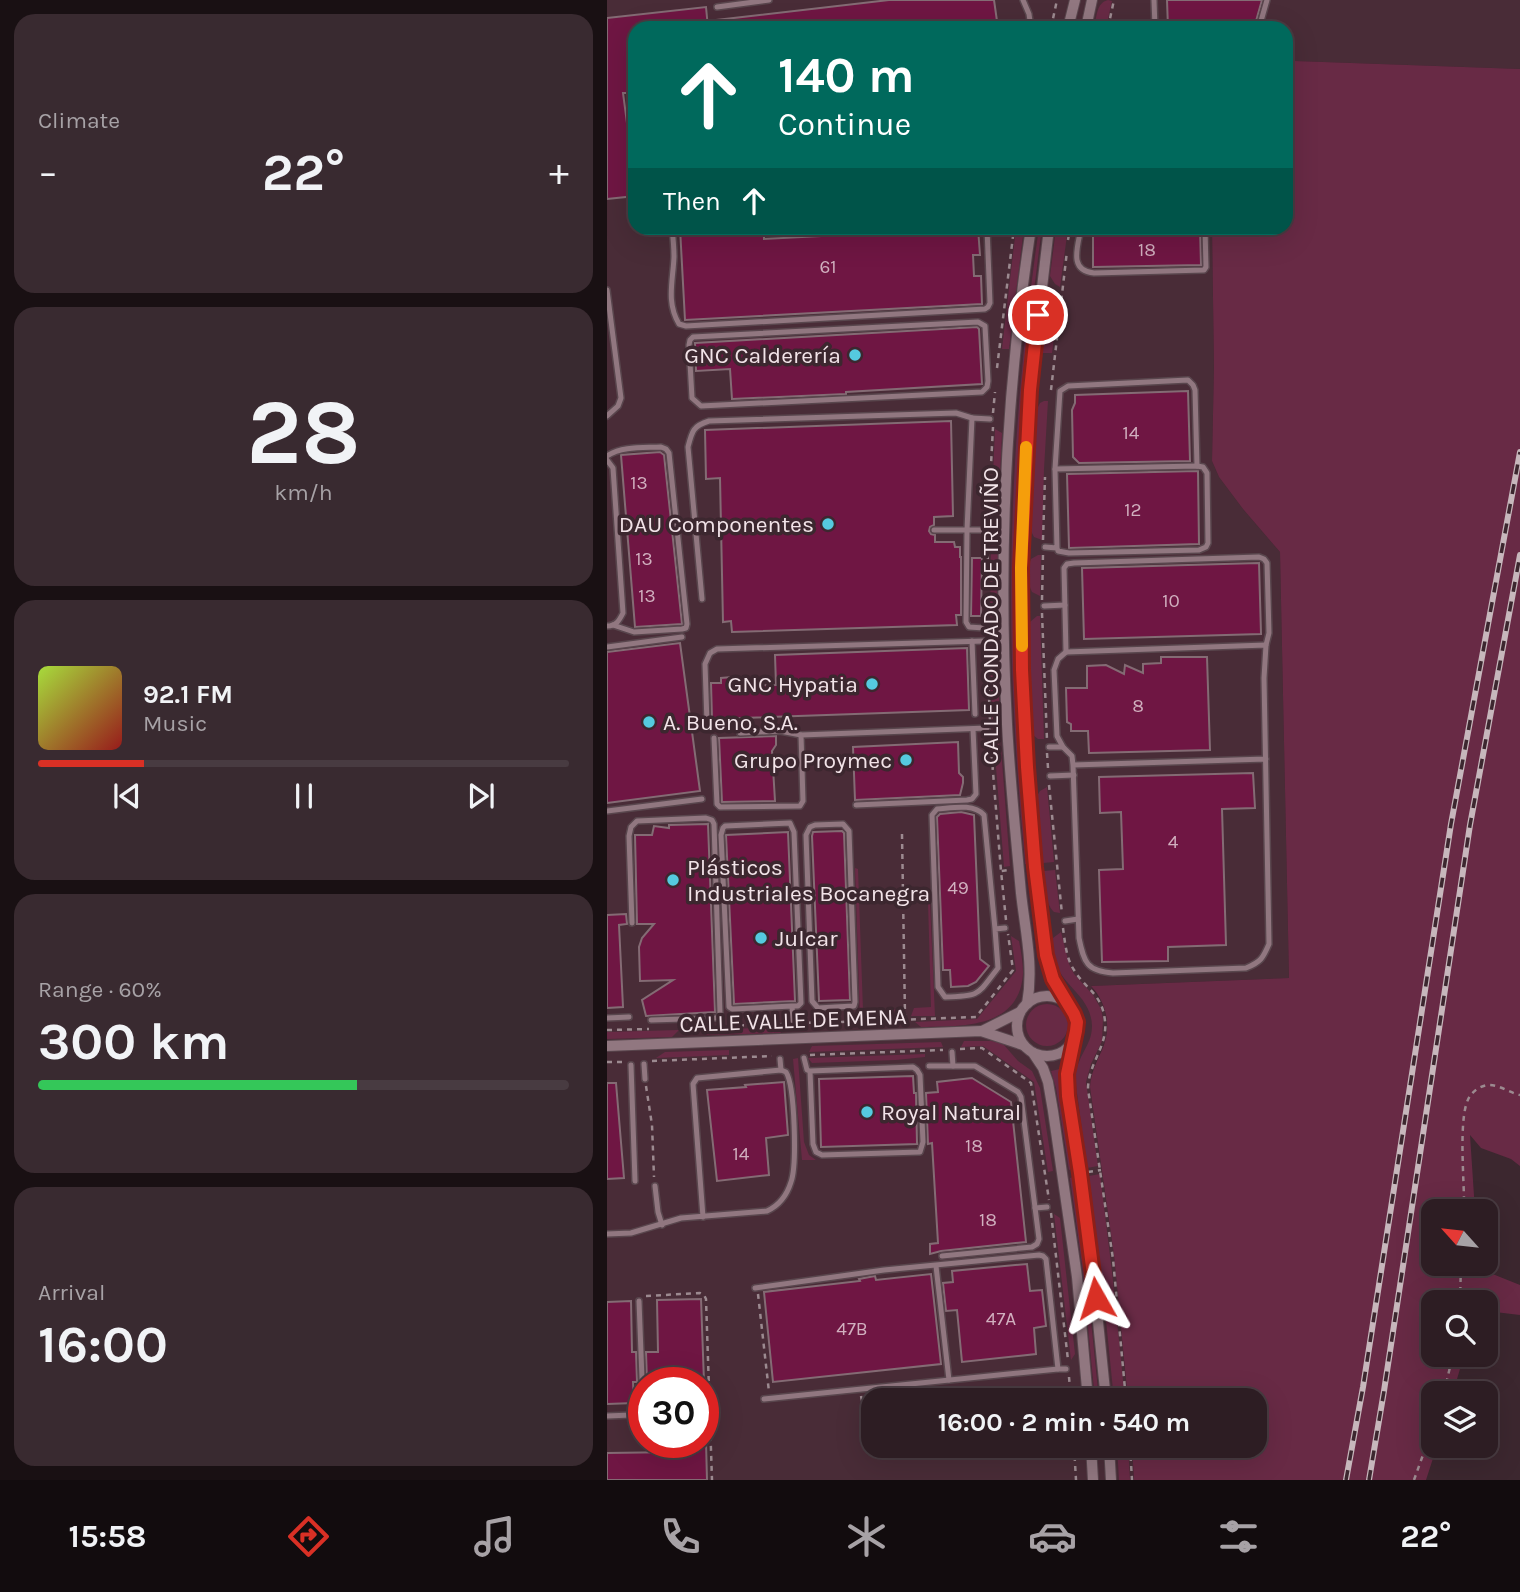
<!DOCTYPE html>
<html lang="en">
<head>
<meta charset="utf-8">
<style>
  :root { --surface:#2d1d23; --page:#392a30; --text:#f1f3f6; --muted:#a7a2a6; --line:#483b41; --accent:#d93025 }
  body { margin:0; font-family:Karla,sans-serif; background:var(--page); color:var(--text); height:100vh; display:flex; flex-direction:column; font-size:26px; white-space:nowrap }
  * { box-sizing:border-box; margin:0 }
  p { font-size:23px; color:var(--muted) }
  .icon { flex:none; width:38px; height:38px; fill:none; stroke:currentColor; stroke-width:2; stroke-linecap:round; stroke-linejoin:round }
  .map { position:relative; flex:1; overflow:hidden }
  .drawer { display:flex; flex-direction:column; gap:14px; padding:14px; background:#191013; width:607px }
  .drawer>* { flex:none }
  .hud { position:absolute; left:21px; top:21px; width:665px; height:214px; border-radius:21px; box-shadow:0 7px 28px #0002,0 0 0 2px var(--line); background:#00695c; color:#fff; overflow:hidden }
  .needle { width:46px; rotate:297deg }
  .buttons { position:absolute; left:814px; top:1199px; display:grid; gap:14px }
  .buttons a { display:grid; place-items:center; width:77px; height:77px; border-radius:14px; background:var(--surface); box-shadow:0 7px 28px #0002,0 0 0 2px var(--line); font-size:35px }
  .speed { position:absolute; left:21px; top:1367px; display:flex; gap:14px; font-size:35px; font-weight:700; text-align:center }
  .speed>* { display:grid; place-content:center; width:91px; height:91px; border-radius:50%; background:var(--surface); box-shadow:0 7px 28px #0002,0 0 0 2px var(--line); line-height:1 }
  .speed .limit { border:10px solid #d22; background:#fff; color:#111 }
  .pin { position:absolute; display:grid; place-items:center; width:60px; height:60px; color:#fff; margin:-30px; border:4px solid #fff; border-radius:50%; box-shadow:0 2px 7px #0007 }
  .me { position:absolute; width:77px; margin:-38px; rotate:354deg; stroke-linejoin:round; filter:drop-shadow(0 0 5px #0008) }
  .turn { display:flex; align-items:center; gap:24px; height:147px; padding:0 35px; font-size:32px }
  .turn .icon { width:91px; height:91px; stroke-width:2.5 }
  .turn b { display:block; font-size:49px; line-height:60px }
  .then { display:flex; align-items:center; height:66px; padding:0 35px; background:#0003; gap:14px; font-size:26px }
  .big { font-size:52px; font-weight:700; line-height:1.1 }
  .drawer .widget { flex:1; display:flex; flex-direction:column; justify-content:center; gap:10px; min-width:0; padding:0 24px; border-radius:21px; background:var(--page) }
  .drawer .dial { align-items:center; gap:0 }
  .dial b { font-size:91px; line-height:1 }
  .song { display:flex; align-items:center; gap:21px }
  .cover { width:84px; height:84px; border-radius:10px; background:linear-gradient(135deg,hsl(80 70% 55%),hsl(0 70% 35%)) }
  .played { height:7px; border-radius:4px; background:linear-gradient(90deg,var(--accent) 20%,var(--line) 20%) }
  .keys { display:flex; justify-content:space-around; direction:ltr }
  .heat { display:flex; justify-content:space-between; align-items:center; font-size:38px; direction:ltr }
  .charge { height:10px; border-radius:5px; background:linear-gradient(90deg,#34c759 60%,var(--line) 0) }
  .trip { position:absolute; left:254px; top:1388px; width:406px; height:70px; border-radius:21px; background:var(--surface); box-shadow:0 7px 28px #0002,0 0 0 2px var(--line); font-weight:700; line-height:70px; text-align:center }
  .dock { display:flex; height:112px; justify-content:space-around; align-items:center; background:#120c0e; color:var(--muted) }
  .dock .icon { width:49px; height:49px }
  .dock .selected { color:var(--accent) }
  .dock b { font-size:32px; color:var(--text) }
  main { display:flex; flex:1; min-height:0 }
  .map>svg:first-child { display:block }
</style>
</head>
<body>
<main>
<section class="drawer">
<div class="widget"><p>Climate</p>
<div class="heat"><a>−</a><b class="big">22°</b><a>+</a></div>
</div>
<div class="widget dial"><b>28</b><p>km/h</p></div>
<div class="widget">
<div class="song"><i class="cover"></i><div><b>92.1 FM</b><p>Music</p></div></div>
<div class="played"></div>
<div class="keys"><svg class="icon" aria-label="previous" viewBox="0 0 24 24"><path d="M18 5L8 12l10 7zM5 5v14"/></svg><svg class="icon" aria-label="pause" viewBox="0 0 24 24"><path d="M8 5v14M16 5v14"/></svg><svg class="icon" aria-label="next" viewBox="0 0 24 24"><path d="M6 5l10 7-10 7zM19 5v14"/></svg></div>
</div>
<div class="widget"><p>Range · 60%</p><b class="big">300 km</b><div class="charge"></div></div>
<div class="widget"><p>Arrival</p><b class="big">16:00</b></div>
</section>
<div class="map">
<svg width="913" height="1480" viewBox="0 0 913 1480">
  <rect width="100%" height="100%" fill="#3c272f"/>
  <path fill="#492c37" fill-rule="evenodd" d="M0 0H913V69L688 61 679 66V28H28V228H605L607 367 605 461 612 477 636 509 673 552 682 978 484 986 497 1007 500 1021 499 1039 485 1070 483 1087 507 1255 521 1400H266V1446H525L527 1480H0ZM37 1382H96V1442H37Z"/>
  <g fill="#682a45">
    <path d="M501 0 505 1 499 28H487C490 17 489 3 501 0Z"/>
    <path d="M688 61 913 69V1166L904 1159 874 1148 863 1135 868 1211H826V1264H875L878 1271 913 1285V1315L888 1312 879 1324 878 1302H826V1354L857 1355 846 1393H826V1446H830L819 1480H527L525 1446H648V1400H521L507 1255 483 1087C484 1073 489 1063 495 1050 505 1028 500 1003 484 986L682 978 673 552 636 509 612 477 605 461 607 367 605 228H679V66Z"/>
    <path d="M409 228H417L402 349H395Z"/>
    <path d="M432 228H435C412 395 402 563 411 732 414 776 415 820 421 864H418C412 797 407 730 405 663 401 517 411 371 432 228Z"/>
    <path d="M449 228H461L453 287 448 284 443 276Z"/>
    <path d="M451 306 445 353H434C436 335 433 314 451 306Z"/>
    <path d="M437 401H441L437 469 435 540 427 537 423 529 429 411 433 403Z"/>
    <path d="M388 429 395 433 391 518 384 522Z"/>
    <path d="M384 540 391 547 390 619 384 623H383Z"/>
    <path d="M431 555H434L433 596 425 592 422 585 423 562 424 559Z"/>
    <path d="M430 616H433L437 739H431L426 735 422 644 423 622Z"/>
    <path d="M383 654 388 656 390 660 393 719 389 722H385Z"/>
    <path d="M387 742 391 743 394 748 403 866 397 867Z"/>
    <path d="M440 787 447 862 436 863 430 796 433 791Z"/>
    <path d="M248 868 251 869 256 1010 291 1009 294 1017 253 1019Z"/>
    <path d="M448 870 453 913 447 912C437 902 438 884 437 871Z"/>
    <path d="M321 902H323L328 1016H304L307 1008 324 1007Z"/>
    <path d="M454 932 462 964 467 974 486 995 494 1009 496 1019 495 1041 484 1064 479 1082 491 1166 480 1168 468 1078C469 1073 469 1067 472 1062 477 1049 485 1041 485 1026 484 989 441 985 446 938Z"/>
    <path d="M404 936 412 941C414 951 416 963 416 973 413 1029 355 1026 314 1027L308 1022 370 1019 409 971Z"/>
    <circle cx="440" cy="1025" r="21"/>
    <path d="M177 1027 176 1031 173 1033 100 1035 94 1030Z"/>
    <path d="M72 1030 65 1037 0 1039V1032Z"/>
    <path d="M357 1041H384L390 1042 397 1045 411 1061 425 1071 433 1088 446 1171 441 1172 427 1082 376 1046 354 1047Z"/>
    <path d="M334 1042 336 1047 202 1052 205 1046Z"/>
    <path d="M122 1050V1055L49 1058 58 1052Z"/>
    <path d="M318 1054V1057L289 1060 205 1063 201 1058Z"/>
    <path d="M191 1058 197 1142 202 1155 209 1160H195L186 1059Z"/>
    <path d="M453 1069 452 1082 465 1169 462 1170 449 1088 444 1071Z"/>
    <path d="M493 1174 505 1272 518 1400H507L496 1290 482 1176Z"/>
    <path d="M466 1177 479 1271 492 1400H488L475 1265 463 1178Z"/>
    <path d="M447 1214 453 1218 468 1354 464 1360Z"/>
    <path d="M510 1446H521L523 1480H512Z"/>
  </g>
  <g fill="#6f1643" stroke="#846b74" stroke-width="2">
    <path d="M282 0H387L391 28H101V21Z"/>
    <path d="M560 0H655L647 28H561Z"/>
    <path d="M99 7 101 28H28V93H16L28 183V196L0 199V18Z"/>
    <path d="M73 228H157V239L371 228 373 255H366L367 276H374L375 304 78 320Z"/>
    <path d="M498 228H593L594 265 486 267V232H498Z"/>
    <path d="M370 327 372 329 375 384 239 392V394L125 399 123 369 89 371 88 343Z"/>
    <path d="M581 391 583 461 472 463 466 457 465 410 468 403V395Z"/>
    <path d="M344 421 346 516 327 517V525L323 527 322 531 324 534 328 535V542H347L348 547H353V557H354V615H349L350 625 125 632 124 621 116 622 113 478 99 479 98 430Z"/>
    <path d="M53 452 57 455 75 624 28 627 14 455Z"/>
    <path d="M591 471 592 544 462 548 460 474Z"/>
    <path d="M365 558H375L374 616H364Z"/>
    <path d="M652 563 654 634 477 639 475 568Z"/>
    <path d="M73 643 93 791 0 803V652Z"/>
    <path d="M360 648 362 710 105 719 104 683H114V678L125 677V686L169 685 168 655Z"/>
    <path d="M554 657H600L603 750 482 753 481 731H464V724L460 722 459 688H480V666L499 665 517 674 518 665 536 673V664L554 663Z"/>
    <path d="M169 736V745L165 751 168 801 115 802 112 738Z"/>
    <path d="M351 742 352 773 356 777V783L353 795 248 800 246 747Z"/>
    <path d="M646 773 648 808 615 809 619 945 561 947V961L495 962 492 870 516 869 514 812 493 813 492 777Z"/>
    <path d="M354 812 367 815 373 959 382 966 369 982 361 986 344 987 343 970H336L330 817 333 814Z"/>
    <path d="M101 824 108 1012 39 1016 35 1000 66 980 33 981 32 947 35 938 47 924H30L28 835H45L47 826 62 828V825Z"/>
    <path d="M235 831 237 833 243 1000 212 1001 205 836 206 832Z"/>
    <path d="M181 832 188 1001 127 1004 119 835Z"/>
    <path d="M19 914 20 924 12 925 16 1007 0 1008V915Z"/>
    <path d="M306 1076 307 1093H309L310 1144 214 1147 212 1079Z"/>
    <path d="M365 1078 404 1102 419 1242 334 1251 323 1254V1244L331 1243 325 1143 321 1144 319 1093 331 1092 330 1082Z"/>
    <path d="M177 1082 181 1135 159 1138 162 1175 110 1181 100 1090 139 1087 138 1085Z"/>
    <path d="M0 1083H9L17 1178 0 1179Z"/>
    <path d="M420 1264 423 1291 435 1290 439 1326 427 1328 429 1354 355 1362 350 1310 339 1311 336 1283 346 1282 345 1271Z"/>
    <path d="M324 1274 334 1364 166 1382 157 1292 253 1281 252 1279 268 1276 269 1280Z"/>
    <path d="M94 1299 97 1382H40L39 1352H51L50 1300Z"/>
    <path d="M24 1301 25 1352H29L30 1382H26L27 1403 0 1404V1302Z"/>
    <path d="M70 1442H99L100 1480H0V1453L70 1452Z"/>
  </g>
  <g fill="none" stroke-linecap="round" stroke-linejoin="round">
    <g stroke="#59464d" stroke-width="8">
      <g id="service">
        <path d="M416 0 422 14 424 28"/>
        <path d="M547 0 548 28"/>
        <path d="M110 7 162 0"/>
        <path d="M652 28 660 0"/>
        <path d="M65 228C66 237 67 247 67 257 66 281 59 302 72 324L79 326 378 309 381 307 383 303 380 228"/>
        <path d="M474 228C471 246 461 271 487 273L597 270 599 267 598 228"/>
        <path d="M0 290 14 398 11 406 0 416"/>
        <path d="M371 322 378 326 381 381 380 387 375 392 94 406 85 398 82 345 83 340 86 337Z"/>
        <path d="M0 456C15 446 37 448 54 447L59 449 62 453 80 624 79 628 75 629 27 632 6 625"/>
        <path d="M0 460 6 468 16 613C12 621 9 626 0 626"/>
        <path d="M448 469 453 391 461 386 581 380 586 385 588 390 590 466"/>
        <path d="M327 530H378"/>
        <path d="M438 547 450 548 451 551 462 553 592 550 599 547 601 543 600 473 596 467 590 466 448 469 450 548"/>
        <path d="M95 599 81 447C85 431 86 426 102 421L349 413 365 418"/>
        <path d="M437 606 458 605"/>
        <path d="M377 628 362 627 359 622 360 530 365 418 383 419"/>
        <path d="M365 641 368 714"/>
        <path d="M0 647 75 637"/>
        <path d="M459 652 457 568 460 564 467 563 652 557 657 559 660 563 662 633 659 645"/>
        <path d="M100 723 98 664 103 653 110 649 377 641"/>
        <path d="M133 733 173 731 194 735"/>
        <path d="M107 738 110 804 113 807 193 806 196 801 194 735 380 728"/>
        <path d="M442 747H456"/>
        <path d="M466 765 465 756 456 747 450 736 447 670 451 659 459 652 659 645 657 678 662 944C656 958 654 962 639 968L506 973C480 971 477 963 472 938L466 765 659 759"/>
        <path d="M443 776 467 775"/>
        <path d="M249 805 360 800 365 799 369 794 366 729"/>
        <path d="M0 811 95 799"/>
        <path d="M458 921 471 919"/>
        <path d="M25 923 22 836 24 827 30 821 99 818 105 820 107 824 113 1013 112 1016 109 1018 44 1020"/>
        <path d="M388 929 391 968C370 995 374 996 338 997L331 987 325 815 330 809C345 808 366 803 377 815L388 929 398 928"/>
        <path d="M185 1006 125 1009 122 1007 114 835 116 828 118 826 183 823 187 832 194 1003 191 1006H185L186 1021"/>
        <path d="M228 1007 211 1008 205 1001 199 835 203 827 208 825 236 824 242 831 248 1002 247 1006 228 1007V1019"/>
        <path d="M0 1018 22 1017"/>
        <path d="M197 1058 200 1070 203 1071 306 1067 310 1070 313 1075 316 1142 313 1152 215 1155 209 1152 206 1144 203 1071"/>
        <path d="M173 1059 174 1070"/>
        <path d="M37 1064 38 1079"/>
        <path d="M24 1065 28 1181"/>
        <path d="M322 1066H346"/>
        <path d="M48 1186 51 1212 55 1225"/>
        <path d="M428 1208 440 1207"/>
        <path d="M0 1234 24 1233 74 1218 160 1211C173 1205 180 1195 184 1182 190 1165 188 1086 179 1072L174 1070 90 1078 86 1084 96 1217"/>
        <path d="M335 1256 425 1247 430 1244 432 1239 414 1097 411 1092 368 1066H346L345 1052"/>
        <path d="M329 1266 342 1380"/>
        <path d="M148 1288 277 1270 432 1255 436 1256 439 1259 451 1369H459"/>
        <path d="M157 1399 451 1369"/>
        <path d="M0 1416 24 1415 33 1413 36 1405 32 1301"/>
      </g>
    </g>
    <g stroke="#59464d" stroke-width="12">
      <g id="minor">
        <path d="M461 28 468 0"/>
        <path d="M479 28 485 0"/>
        <path d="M442 228 423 390 414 568 415 670 420 767 436 935 441 966 446 979 462 1006"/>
        <circle cx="440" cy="1026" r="30"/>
        <path d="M420 1004C427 966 418 930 414 893 409 837 403 781 400 724 391 559 399 391 424 228"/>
        <path d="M375 1031 413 1012"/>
        <path d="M466 1040 460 1074 461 1096 486 1273 499 1400"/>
        <path d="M0 1046 374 1031 416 1045"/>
        <path d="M426 1053 436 1068 441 1082 446 1111 470 1277 481 1400"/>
        <path d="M484 1446 486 1480"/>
        <path d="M502 1446 504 1480"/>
      </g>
    </g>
    <g stroke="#9c8a90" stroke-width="2.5" stroke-dasharray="5 5" stroke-linecap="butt">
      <path d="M444 28 450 0"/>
      <path d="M501 28 507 0"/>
      <path d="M461 240 463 228"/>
      <path d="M390 368 407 228"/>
      <path d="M444 390 460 251"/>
      <path d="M386 413 388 392"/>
      <path d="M381 521 386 427"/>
      <path d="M436 540 438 477"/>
      <path d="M435 600 436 554"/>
      <path d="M435 613 440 740"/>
      <path d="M380 619 381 539"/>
      <path d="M380 647 383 721"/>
      <path d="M383 735 394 871"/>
      <path d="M440 753 441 768"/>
      <path d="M442 785 455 914"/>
      <path d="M295 834 298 1016"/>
      <path d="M399 920 394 871 401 870"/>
      <path d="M456 928C458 942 459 958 467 970 479 990 495 993 498 1021 501 1046 481 1064 481 1089L506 1259 519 1400"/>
      <path d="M234 1022 369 1017 406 970 401 934"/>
      <path d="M192 1023 221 1022"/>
      <path d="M112 1026 179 1024"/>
      <path d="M0 1030 42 1029"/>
      <path d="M353 1049 375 1048 424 1083 442 1200"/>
      <path d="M203 1055 336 1050"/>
      <path d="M45 1061 165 1056"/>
      <path d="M0 1062H18"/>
      <path d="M39 1086 45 1125 47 1177"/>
      <path d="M481 1172 494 1170"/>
      <path d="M857 1211C858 1185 850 1114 863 1096 867 1090 875 1085 882 1085 893 1085 903 1093 913 1095"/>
      <path d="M444 1213 461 1360"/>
      <path d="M151 1294 162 1392"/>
      <path d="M39 1296 93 1293 97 1295 99 1299 105 1480"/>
      <path d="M853 1302 854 1264"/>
      <path d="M462 1377 464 1400"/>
      <path d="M837 1393 846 1354"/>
      <path d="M254 1396 259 1419 266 1427"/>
      <path d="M467 1446 469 1480"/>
      <path d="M523 1446 525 1480"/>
      <path d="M807 1480 826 1427"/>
    </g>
    <use href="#service" stroke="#917780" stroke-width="5"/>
    <use href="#minor" stroke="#917780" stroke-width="10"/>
    <g stroke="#c7b7bc" stroke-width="6">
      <g id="rail">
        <path d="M739 1480 756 1387 844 824 913 452"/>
        <path d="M762 1480 777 1391 863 825 913 555"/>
      </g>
    </g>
    <use href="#rail" stroke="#3c272f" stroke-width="3.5" stroke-dasharray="10" stroke-linecap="butt"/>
  </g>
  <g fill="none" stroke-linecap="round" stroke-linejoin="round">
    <g stroke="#8d1f18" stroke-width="18">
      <path id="route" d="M431 315 423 390 414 568 415 670 420 767 428 867 439 955 446 979 467 1014 470 1022 469 1031 460 1074 461 1096 473 1173 489 1298"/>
    </g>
    <use href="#route" stroke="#d93025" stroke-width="12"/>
    <path stroke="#f59e0b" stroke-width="12" d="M415 646 414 568 419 447"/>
  </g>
  <g fill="#55cadf" stroke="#3c272f" stroke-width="2.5">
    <circle cx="248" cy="355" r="7"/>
    <circle cx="221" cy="524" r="7"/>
    <circle cx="265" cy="684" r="7"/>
    <circle cx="42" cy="722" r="7"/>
    <circle cx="299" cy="760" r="7"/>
    <circle cx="66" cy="880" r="7"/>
    <circle cx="154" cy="938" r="7"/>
    <circle cx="260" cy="1112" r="7"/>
  </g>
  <g text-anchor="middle" stroke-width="7" stroke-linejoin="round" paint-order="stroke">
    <g font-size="19" fill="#d1b0bf">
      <text x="540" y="256">18</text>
      <text x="221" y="273">61</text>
      <text x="524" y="439">14</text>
      <text x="32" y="489">13</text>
      <text x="526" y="516">12</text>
      <text x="37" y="565">13</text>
      <text x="40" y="602">13</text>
      <text x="564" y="607">10</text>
      <text x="531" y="712">8</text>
      <text x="566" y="848">4</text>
      <text x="351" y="894">49</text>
      <text x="367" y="1152">18</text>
      <text x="134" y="1160">14</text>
      <text x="381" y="1226">18</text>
      <text x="394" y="1325">47A</text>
      <text x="245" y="1335">47B</text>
    </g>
    <g font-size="23" fill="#f2e3e8" stroke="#3c272f" text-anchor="end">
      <text x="234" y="363">GNC Calderería</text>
      <text x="207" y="532">DAU Componentes</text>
      <text x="251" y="692">GNC Hypatia</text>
      <text x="56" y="730" text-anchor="start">A. Bueno, S.A.</text>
      <text x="285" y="768">Grupo Proymec</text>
      <text x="80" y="875" text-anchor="start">Plásticos<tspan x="80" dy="26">Industriales Bocanegra</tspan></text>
      <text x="168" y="946" text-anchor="start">Julcar</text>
      <text x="274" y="1120" text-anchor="start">Royal Natural</text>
    </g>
    <g font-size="23" fill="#f2e3e8" stroke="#3c272f">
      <text transform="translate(383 616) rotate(-90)" y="8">CALLE CONDADO DE TREVIÑO</text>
      <text transform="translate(186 1020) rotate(-2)" y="8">CALLE VALLE DE MENA</text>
    </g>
  </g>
</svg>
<div class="buttons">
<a><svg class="needle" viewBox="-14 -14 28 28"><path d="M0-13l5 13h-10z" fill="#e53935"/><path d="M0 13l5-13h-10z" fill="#a7a2a6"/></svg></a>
<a><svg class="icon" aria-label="search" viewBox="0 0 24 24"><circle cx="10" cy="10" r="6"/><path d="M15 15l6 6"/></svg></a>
<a><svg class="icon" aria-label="layers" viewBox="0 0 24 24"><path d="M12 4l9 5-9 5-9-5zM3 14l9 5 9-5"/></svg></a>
</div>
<div class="speed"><div class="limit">30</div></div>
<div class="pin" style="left:431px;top:315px;background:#d93025"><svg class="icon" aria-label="arrive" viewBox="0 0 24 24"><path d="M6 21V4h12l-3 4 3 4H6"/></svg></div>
<svg class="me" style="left:489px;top:1298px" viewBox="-20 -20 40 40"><path d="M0-17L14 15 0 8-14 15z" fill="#d93025" stroke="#fff" stroke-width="4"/></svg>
<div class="trip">16:00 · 2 min · 540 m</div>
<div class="hud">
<div class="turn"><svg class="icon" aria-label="ahead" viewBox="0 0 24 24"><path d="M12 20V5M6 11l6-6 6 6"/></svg><div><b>140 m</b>Continue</div></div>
<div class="then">Then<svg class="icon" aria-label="ahead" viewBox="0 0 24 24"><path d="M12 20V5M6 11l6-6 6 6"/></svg></div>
</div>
</div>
</main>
<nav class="dock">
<b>15:58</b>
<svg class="icon selected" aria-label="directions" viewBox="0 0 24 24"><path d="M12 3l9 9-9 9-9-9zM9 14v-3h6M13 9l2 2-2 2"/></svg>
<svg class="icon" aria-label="music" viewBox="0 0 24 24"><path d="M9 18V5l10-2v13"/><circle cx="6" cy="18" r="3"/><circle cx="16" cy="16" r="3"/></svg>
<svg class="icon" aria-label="phone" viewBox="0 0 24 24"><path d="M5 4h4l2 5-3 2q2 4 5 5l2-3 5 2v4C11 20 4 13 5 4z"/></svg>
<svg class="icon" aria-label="climate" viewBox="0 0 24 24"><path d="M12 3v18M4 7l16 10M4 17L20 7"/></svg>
<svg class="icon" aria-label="car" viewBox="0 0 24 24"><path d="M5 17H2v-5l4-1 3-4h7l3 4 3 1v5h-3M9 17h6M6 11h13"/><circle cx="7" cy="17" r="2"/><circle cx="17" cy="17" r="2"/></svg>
<svg class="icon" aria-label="filters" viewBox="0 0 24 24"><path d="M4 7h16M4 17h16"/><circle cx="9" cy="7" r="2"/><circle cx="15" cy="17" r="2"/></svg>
<b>22°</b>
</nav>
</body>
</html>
